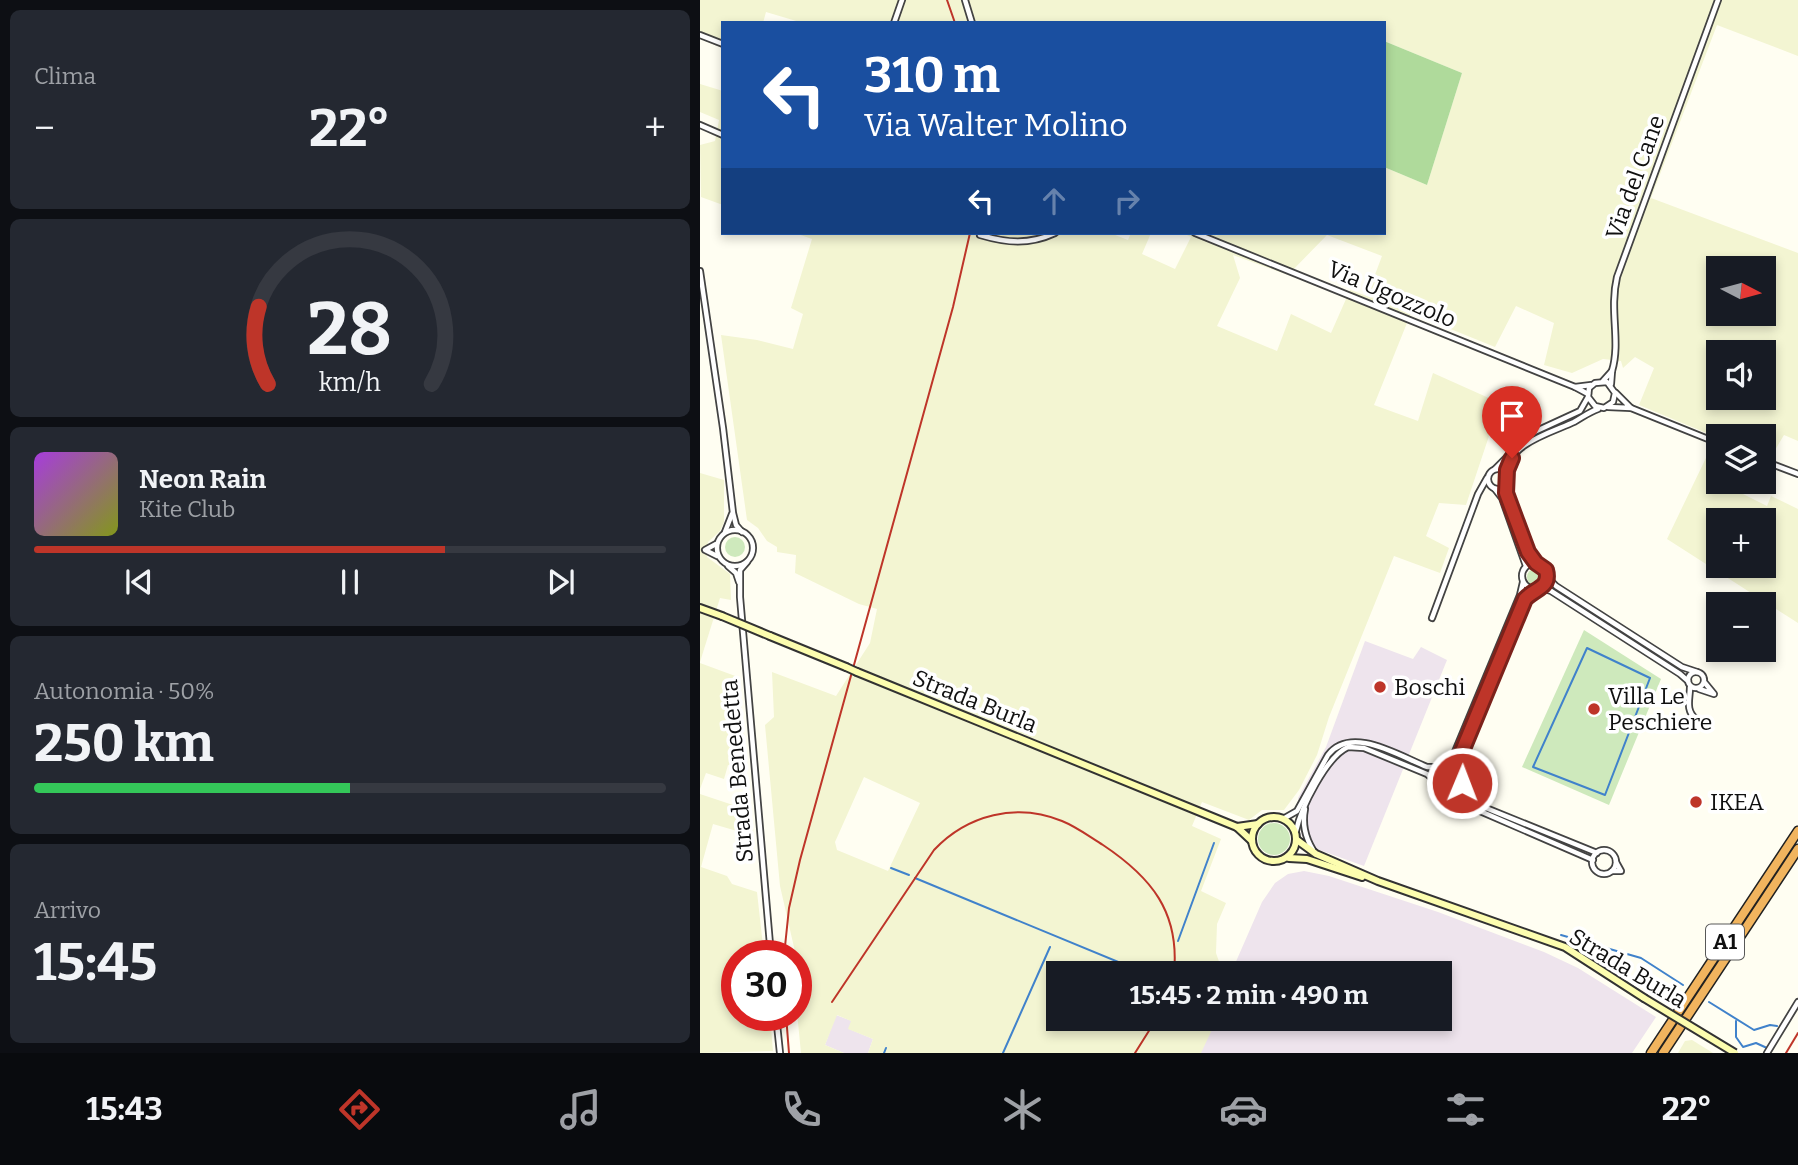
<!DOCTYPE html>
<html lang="it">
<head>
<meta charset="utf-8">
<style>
  :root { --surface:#171b24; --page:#242831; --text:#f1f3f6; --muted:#9ea1a6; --line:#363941; --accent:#be3529 }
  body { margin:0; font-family:Bitter,serif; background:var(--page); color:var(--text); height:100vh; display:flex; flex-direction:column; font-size:26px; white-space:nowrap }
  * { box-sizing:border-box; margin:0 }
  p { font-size:23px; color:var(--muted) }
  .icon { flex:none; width:38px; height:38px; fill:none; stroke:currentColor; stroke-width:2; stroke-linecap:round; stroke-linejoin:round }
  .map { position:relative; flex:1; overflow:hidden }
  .drawer { display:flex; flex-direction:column; gap:10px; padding:10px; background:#0d0f14; width:700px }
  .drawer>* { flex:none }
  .hud { position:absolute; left:21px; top:21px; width:665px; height:214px; border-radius:0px; box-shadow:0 4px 10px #0003; background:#1a4fa0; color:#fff; overflow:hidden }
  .needle { width:46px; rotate:96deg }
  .controls { position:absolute; left:1006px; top:256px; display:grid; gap:14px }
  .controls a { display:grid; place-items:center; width:70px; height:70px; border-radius:0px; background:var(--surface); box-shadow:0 4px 10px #0003; font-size:35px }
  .speed { position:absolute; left:21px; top:940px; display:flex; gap:14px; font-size:35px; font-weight:700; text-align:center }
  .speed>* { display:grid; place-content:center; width:91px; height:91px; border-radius:50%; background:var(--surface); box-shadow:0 4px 10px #0003; line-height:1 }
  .speed .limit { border:10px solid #d22; background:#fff; color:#111 }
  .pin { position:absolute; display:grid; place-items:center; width:60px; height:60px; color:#fff; margin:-72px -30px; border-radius:50% 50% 50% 0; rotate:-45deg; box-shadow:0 0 7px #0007 }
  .pin .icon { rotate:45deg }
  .me { position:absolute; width:77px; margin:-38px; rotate:1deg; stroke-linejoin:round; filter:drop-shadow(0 0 5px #0008) }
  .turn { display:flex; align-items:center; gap:24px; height:147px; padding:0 28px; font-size:32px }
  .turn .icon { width:91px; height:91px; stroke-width:2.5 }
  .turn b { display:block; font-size:49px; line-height:60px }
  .lanes { display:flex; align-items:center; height:66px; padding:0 28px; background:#0003; justify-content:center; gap:35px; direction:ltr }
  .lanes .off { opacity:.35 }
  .big { font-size:52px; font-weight:700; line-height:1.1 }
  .drawer .card { flex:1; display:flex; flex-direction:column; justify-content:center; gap:10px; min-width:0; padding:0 24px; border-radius:10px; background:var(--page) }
  .drawer .dial { align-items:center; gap:0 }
  .dial svg { height:182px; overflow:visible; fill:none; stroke:var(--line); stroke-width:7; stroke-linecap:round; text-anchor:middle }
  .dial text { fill:var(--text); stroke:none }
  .song { display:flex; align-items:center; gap:21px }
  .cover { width:84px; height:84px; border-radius:10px; background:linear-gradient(135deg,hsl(280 70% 55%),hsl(70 70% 35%)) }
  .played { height:7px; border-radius:4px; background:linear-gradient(90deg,var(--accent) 65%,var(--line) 65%) }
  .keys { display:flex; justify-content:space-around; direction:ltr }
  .heat { display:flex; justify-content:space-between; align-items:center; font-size:38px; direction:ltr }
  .charge { height:10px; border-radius:5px; background:linear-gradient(90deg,#34c759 50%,var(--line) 0) }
  .trip { position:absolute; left:346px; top:961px; width:406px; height:70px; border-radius:0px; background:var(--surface); box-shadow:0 4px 10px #0003; font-weight:700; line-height:70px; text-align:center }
  .dock { display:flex; height:112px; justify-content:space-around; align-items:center; background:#090b0e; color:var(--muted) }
  .dock .icon { width:49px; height:49px }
  .dock .active { color:var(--accent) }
  .dock b { font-size:32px; color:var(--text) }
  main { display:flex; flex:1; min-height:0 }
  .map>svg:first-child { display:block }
</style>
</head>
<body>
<main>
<section class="drawer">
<div class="card"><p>Clima</p>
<div class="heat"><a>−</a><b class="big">22°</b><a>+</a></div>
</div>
<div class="card dial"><svg viewBox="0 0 100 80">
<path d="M14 69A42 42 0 1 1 86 69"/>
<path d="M14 69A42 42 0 0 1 10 35" stroke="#be3529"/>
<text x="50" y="56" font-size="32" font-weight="700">28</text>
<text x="50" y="72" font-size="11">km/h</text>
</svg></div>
<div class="card">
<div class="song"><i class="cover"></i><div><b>Neon Rain</b><p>Kite Club</p></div></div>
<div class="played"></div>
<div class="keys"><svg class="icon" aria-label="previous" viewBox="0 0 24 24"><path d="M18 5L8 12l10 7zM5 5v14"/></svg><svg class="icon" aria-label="pause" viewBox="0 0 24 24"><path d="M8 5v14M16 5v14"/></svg><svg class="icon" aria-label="next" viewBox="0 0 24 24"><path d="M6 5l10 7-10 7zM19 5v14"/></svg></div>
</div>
<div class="card"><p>Autonomia · 50%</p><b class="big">250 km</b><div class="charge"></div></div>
<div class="card"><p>Arrivo</p><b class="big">15:45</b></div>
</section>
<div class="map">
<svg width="1098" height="1053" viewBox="0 0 1098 1053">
  <rect width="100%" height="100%" fill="#fffef2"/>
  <g fill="#eee4ed">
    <path d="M665 641 713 659 721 647 747 660 664 866 614 848 601 835 598 798 626 747Z"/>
    <path d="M604 871 629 876 738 912 844 952 878 968 956 1017 932 1053H495L512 1019 740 1018V973H531L562 902 575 883 588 874Z"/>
    <path d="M136 1015 152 1021 149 1029 173 1039 168 1053H144L125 1045Z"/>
  </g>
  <g fill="#f3f5d2" fill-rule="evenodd">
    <path d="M0 0H1098V56L1017 25 951 198 1098 253V441L1084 435 1065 467 1064 436H1018V481H1048L1043 494 1067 506 1071 496 1098 509V623L967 539 1016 437 939 405 954 368 935 357 923 368 921 361 903 359 872 373 844 365 854 323 816 306 795 347 711 313 674 405 718 421 733 373 800 403 766 505 739 503 726 536 749 548 740 573 694 556 629 717 617 755 599 790 584 810H562L549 820 502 802 492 826 521 839 501 891 526 903 517 924 516 953 523 973H359V1018L517 1019 501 1053H168L173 1039 148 1029 151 1021 137 1015 125 1045 144 1053H101L96 1002V956L80 886 65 725 74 717 72 672 136 696 170 643 177 609 159 604 95 573 96 555 77 552V547L67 541 58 528 47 520 21 335 57 340 93 349 103 314 91 308 112 239 95 233H410L428 240 431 233H451L442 254 475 269 491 237 483 233H509L517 236 519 233H684V167L727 185 762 73 684 41V23H103L66 12 63 23H23V48L0 39ZM627 235 682 256 667 296 650 290 631 333 591 314 577 351 517 326 540 278 533 255 588 275ZM1018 268H1064V313H1018ZM1018 352H1064V397H1018ZM1018 520H1064V565H1018ZM164 777 220 803 188 871 137 850 135 842Z"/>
    <path d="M0 84 23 91V205L1 197 0 145 15 141 19 120 0 112Z"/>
    <path d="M0 473 24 480V522L20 531 8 542 7 557 30 574 31 600 20 598 0 662Z"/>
    <path d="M0 663 38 677 48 770 28 765 24 779 6 773 0 789Z"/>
    <path d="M0 794 51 811 54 836 13 824 1 867 27 876 32 884 57 892 64 955 37 956V1015H70L73 1051 0 1053Z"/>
    <path d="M992 1040 1013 1053H978L985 1041Z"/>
  </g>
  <g fill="#cee9bc">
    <circle cx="35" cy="547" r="10"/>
    <circle cx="835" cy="577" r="8"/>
    <path d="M884 630 961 679 909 805 822 767Z"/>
    <circle cx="748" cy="777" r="8"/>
    <circle cx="574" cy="839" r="16"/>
  </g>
  <path fill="#afda9b" d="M684 41 762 73 727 185 684 167Z"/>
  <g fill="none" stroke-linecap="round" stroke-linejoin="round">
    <g stroke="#4082cb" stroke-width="2">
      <path d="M887 648 950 678 905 795 833 767Z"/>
      <path d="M191 868 209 875"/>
      <path d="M215 878 445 973"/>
      <path d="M861 935 941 958 983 985"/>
      <path d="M478 941 514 843"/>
      <path d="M1009 1002 1054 1030 1070 1025 1077 1026"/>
      <path d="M1036 1021V1037L1043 1047 1056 1043 1067 1048"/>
      <path d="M184 1053 186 1048"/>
      <path d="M303 1053 350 947"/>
    </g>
    <g stroke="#434343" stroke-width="8">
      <g id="minor">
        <path d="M265 0 272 23"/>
        <path d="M194 23 202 0"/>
        <path d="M0 35 23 44"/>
        <path d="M0 125 23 135"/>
        <path d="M495 233 875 387"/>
        <path d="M280 235C307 243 329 245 355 233"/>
        <path d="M0 271 23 428 33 513 36 525 42 532"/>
        <path d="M912 371C921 341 909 311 917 277L1018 0"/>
        <path d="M903 381 912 371 911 384"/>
        <path d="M888 394 875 387 891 385"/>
        <path d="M908 407 931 408 916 393"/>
        <path d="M931 408 1018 443"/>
        <path d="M1064 461 1098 474"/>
        <circle cx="798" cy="479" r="10"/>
        <path d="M795 469 830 434 880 411 888 397 889 388 895 383 907 382 915 393 913 402 904 408 895 406 888 397"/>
        <path d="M807 474C806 444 853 432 874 422 883 417 889 412 898 409"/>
        <path d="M806 486C806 502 826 550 836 563"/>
        <path d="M795 489 802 498 826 566"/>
        <circle cx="35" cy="548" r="18"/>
        <path d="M25 532 32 514"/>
        <path d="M16 544 5 550 17 556"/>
        <path d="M47 562 40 570V597L71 956"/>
        <circle cx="835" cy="576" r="13"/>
        <path d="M28 566 36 573 39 582"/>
        <path d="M848 578 856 586 982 667 997 672"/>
        <path d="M841 588 851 591 980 674 988 681"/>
        <path d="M732 618 778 494 787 478"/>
        <circle cx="996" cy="680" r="8"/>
        <path d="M990 687C990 699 985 710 996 719"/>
        <path d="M999 689 1014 694 1005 683"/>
        <path d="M748 762 754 754 820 595 823 582"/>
        <circle cx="748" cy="777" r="15"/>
        <path d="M758 766 763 748 825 599 836 590"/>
        <path d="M762 783 766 794 781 806 897 853"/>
        <path d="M752 791 773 808 893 860"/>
        <path d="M605 809C602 824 605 837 613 850"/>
        <path d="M583 819 597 811 628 755C651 725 699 756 727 767H737"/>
        <path d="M596 831C601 808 626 757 648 747L664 748 727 774 734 780"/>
        <circle cx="904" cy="862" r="12"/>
        <path d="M912 871H921L916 862"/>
        <path d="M76 1015 80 1053"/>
        <path d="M1067 1053 1098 1002"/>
      </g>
    </g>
    <g stroke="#323232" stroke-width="10">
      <g id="secondary">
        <path d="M0 608 22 616"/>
        <path d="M70 636 146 667"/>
        <path d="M157 672 537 827 552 841"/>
        <circle cx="574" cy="839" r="22"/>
        <path d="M537 827 558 824"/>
        <path d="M597 840 616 854 678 881 865 947 944 998"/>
        <path d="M589 858 607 859 662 877"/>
      </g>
    </g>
    <g stroke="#212121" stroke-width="11">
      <g id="motorway">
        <path d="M951 1053 1098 831"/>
        <path d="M963 1053 1098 849"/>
      </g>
    </g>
    <use href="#minor" stroke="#fff" stroke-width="4.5"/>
    <use href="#secondary" stroke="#fcfdaf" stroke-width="6"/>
    <use href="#motorway" stroke="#f1b45e" stroke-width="8"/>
    <g stroke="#be3529" stroke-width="2">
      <path d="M247 0 255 23"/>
      <path d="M84 956 89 908 100 860 253 307 270 233"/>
      <path d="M132 1002 234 850C267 815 317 802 362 821 377 827 390 837 403 845 451 877 480 912 474 973"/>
      <path d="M86 1015 89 1053"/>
      <path d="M435 1053 457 1018"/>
      <path d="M1086 1053 1098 1033"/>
    </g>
    <g stroke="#323232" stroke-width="10" stroke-linecap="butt">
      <g id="secondary-bridge">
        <path d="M22 616 70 636"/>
        <path d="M146 667 157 672"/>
        <path d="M944 998 1035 1053"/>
      </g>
    </g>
    <use href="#secondary-bridge" stroke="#fcfdaf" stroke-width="6"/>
  </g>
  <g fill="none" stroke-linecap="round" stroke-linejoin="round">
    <g stroke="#7c221b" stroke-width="18">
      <path id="route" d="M762 783V773L758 766 760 756 825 599C835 588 851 588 846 570L836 563 828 552 806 493 807 470 812 458"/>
    </g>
    <use href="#route" stroke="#be3529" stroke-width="12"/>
  </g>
  <g fill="#be3529" stroke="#fff" stroke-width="2.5">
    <circle cx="680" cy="687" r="7"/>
    <circle cx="894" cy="709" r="7"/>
    <circle cx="996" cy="802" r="7"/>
  </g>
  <g text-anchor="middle" stroke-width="7" stroke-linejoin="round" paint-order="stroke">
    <rect fill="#fff" stroke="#585858" stroke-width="2" x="1006" y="924.5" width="38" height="35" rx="5"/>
    <g font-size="21" font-weight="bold" fill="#101010">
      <text x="1025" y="949">A1</text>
    </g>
    <g font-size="23" fill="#101010" stroke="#fff">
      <text transform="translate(935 177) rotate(-70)" y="8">Via del Cane</text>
      <text transform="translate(692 294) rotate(23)" y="8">Via Ugozzolo</text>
      <text transform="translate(275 701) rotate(22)" y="8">Strada Burla</text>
      <text transform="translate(37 771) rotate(-95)" y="8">Strada Benedetta</text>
      <text transform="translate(928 968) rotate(31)" y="8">Strada Burla</text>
    </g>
    <g font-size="23" fill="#101010" stroke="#fff" text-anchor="start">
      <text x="694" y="695">Boschi</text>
      <text x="908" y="704">Villa Le<tspan x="908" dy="26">Peschiere</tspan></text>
      <text x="1010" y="810">IKEA</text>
    </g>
  </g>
</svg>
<div class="controls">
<a><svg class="needle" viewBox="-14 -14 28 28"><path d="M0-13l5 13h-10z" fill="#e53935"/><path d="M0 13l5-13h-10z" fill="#9ea1a6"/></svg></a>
<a><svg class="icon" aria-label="sound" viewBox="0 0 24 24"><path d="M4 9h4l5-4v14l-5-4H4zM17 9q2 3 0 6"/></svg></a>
<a><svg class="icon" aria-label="layers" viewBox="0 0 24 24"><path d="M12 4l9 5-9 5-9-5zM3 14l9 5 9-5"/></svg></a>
<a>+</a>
<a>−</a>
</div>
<div class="speed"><div class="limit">30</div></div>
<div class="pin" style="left:812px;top:458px;background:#d93025"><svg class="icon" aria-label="arrive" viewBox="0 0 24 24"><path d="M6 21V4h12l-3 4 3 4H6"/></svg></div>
<svg class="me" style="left:762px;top:783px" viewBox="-20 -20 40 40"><circle r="17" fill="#be3529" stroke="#fff" stroke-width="3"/><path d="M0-11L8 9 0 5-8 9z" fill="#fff"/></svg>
<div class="trip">15:45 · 2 min · 490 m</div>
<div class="hud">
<div class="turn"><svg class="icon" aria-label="left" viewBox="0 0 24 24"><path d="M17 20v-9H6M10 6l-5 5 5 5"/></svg><div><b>310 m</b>Via Walter Molino</div></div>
<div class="lanes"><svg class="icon" aria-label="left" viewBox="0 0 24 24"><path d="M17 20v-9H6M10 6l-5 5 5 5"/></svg><svg class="icon off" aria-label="ahead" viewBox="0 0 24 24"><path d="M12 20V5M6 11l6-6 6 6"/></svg><svg class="icon off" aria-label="right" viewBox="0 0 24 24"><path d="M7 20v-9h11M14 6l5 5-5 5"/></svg></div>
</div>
</div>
</main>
<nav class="dock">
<b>15:43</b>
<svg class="icon active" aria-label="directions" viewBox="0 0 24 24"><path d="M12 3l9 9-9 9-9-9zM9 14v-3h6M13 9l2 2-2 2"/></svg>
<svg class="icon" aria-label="music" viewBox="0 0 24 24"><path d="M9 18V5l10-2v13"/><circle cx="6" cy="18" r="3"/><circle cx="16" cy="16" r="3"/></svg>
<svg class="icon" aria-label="phone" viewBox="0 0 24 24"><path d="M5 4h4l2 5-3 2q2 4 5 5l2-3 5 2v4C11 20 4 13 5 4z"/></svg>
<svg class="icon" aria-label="climate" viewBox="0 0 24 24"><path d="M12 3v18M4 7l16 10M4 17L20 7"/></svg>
<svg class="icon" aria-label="car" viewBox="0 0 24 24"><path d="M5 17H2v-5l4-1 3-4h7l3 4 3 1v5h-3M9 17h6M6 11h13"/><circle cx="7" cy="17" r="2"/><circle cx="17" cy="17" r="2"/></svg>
<svg class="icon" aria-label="filters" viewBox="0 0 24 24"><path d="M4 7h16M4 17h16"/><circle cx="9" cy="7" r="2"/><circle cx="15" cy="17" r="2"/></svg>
<b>22°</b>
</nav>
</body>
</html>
